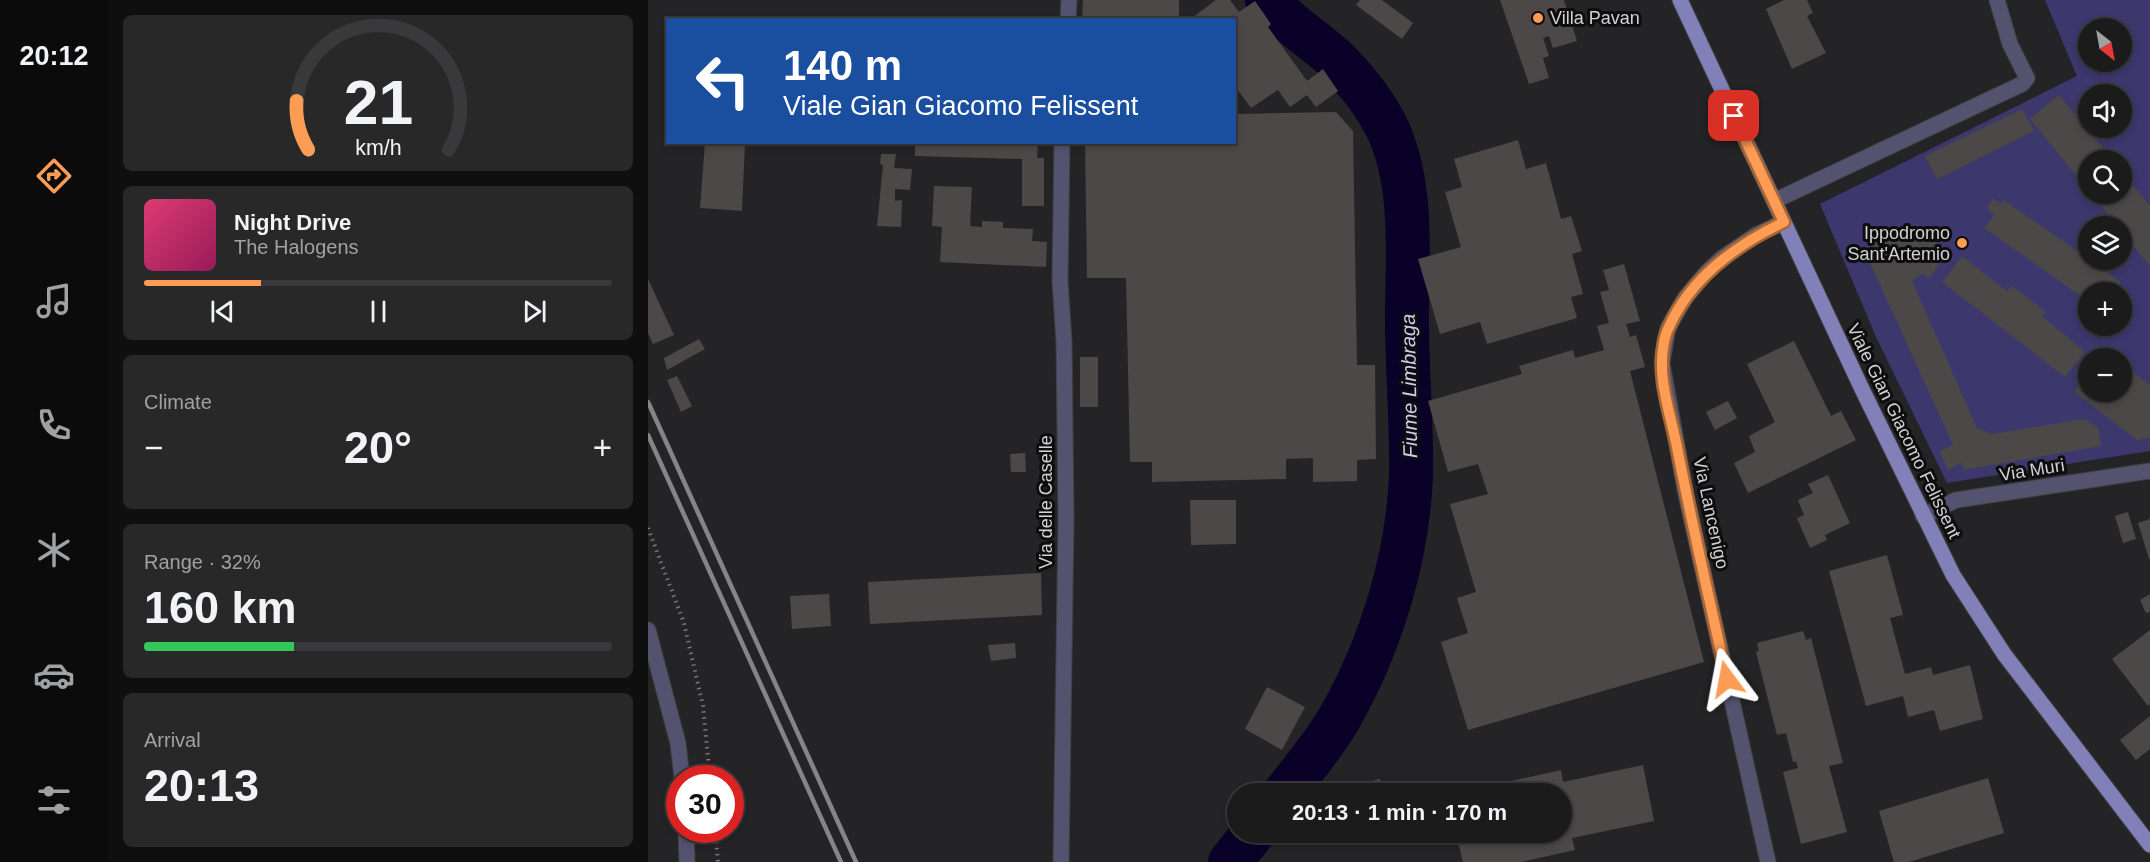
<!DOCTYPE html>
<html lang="en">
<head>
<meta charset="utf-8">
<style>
  :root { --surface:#1b1b1c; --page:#282829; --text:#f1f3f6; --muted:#a0a1a3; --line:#39393b; --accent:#fd9c55 }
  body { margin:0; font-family:Arial,sans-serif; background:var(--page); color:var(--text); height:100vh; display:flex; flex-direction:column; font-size:22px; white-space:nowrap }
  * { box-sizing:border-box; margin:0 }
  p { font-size:20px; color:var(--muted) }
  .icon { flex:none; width:33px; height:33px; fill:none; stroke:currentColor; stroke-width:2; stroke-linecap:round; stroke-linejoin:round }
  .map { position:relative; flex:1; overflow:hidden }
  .sheet { display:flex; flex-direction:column; gap:15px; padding:15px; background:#0f0f0f; width:540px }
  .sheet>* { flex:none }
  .guide { position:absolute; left:18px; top:18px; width:570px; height:126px; border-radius:0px; box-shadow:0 3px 9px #0003,0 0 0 2px var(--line); background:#1a4fa0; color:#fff; overflow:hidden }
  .needle { width:39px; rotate:149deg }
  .tools { position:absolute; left:1430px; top:18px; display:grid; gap:12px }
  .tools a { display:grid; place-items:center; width:54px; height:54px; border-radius:50%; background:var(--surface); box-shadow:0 3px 9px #0003,0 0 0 2px var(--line); font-size:30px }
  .speed { position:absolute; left:18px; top:765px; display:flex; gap:12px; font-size:30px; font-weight:700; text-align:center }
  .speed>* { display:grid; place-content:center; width:78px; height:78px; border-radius:50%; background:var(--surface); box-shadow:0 3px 9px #0003,0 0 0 2px var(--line); line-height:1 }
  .speed .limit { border:9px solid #d22; background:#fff; color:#111 }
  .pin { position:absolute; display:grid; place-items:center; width:51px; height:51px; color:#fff; margin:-26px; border-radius:12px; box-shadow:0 3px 9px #0006 }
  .me { position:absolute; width:66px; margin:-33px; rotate:347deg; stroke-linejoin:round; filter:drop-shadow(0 0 4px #0008) }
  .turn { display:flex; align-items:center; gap:21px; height:126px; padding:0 18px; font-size:27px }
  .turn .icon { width:78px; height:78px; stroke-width:2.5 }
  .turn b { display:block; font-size:42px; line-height:51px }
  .big { font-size:45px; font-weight:800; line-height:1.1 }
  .sheet .widget { flex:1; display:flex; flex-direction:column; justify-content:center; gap:9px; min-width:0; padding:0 21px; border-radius:9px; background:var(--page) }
  .sheet .dial { align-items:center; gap:0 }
  .dial svg { height:156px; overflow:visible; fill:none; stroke:var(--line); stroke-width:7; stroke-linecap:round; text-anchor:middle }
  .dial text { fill:var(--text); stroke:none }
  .song { display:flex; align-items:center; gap:18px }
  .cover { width:72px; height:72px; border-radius:9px; background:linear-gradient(135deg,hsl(340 70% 55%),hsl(330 70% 35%)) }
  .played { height:6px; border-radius:3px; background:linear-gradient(90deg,var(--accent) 25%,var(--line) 25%) }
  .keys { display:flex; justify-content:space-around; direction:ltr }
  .heat { display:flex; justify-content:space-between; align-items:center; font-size:33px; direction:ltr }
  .charge { height:9px; border-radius:4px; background:linear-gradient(90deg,#34c759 32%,var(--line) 0) }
  .trip { position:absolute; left:579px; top:783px; width:345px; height:60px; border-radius:30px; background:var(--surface); box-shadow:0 3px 9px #0003,0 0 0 2px var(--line); font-weight:800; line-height:60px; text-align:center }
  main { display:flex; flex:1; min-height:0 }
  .menu { display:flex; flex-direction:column; width:108px; justify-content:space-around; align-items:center; background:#0b0b0b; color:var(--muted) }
  .menu .icon { width:42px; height:42px }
  .menu .current { color:var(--accent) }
  .menu b { font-size:27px; color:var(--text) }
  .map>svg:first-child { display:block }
</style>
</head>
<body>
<main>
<nav class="menu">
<b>20:12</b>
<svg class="icon current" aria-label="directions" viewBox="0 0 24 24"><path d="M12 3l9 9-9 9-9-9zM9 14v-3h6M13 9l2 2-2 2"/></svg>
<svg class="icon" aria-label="music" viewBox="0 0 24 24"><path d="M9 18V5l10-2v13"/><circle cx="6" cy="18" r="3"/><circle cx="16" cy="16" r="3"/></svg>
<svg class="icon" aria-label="phone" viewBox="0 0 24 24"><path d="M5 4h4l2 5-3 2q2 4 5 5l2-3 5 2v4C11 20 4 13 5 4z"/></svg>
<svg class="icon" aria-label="climate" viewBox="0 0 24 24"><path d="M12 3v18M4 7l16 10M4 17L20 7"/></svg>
<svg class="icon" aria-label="car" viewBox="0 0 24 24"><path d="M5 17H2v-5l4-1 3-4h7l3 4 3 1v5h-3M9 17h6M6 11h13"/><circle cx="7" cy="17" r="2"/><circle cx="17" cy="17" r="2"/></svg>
<svg class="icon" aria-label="filters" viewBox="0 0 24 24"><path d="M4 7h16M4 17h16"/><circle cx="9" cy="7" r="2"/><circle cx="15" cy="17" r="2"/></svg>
</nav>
<section class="sheet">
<div class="widget dial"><svg viewBox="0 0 100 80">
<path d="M14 69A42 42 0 1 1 86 69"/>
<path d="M14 69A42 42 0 0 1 8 44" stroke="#fd9c55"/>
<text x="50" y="56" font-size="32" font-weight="700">21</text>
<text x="50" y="72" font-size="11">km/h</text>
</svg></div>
<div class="widget">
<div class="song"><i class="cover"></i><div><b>Night Drive</b><p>The Halogens</p></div></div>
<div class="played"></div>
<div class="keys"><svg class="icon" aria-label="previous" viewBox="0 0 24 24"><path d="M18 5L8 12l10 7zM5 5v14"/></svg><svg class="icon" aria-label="pause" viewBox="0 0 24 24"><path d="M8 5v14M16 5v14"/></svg><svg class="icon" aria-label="next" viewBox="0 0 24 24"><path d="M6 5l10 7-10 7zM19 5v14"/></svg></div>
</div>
<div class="widget"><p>Climate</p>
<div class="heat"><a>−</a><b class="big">20°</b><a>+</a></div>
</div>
<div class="widget"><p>Range · 32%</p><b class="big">160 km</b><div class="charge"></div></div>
<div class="widget"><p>Arrival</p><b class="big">20:13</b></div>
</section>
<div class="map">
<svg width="1502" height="862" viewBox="0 0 1502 862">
  <rect width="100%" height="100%" fill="#242426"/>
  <path fill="#3c376c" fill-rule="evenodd" d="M1397 0H1502V451L1299 483 1229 339 1172 204 1429 76ZM1440 28H1473V62H1440ZM1440 94H1473V128H1440ZM1440 160H1473V194H1440ZM1440 226H1473V260H1440ZM1440 292H1473V326H1440ZM1440 358H1473V392H1440Z"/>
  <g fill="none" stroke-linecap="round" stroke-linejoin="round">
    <g stroke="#0a0129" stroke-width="44">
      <path d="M619 0C638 22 662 37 684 56 706 77 728 104 741 132 766 189 759 260 759 320 759 372 764 423 763 475 760 557 733 645 692 717 677 744 655 769 636 794"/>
      <path d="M582 862 606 832"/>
    </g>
  </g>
  <g fill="#4b4847">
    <path d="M435 0H531V20H434Z"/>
    <path d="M568 0H582L591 12 607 1 623 24 620 27 659 81 675 69 690 91 668 107 659 95 642 107 630 90 603 108 586 85V20H541Z"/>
    <path d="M712 0H734L765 23 754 39 708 5Z"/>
    <path d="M852 0H916L929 41 905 48 901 36 895 38 901 56 895 58 901 78 881 84Z"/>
    <path d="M1136 0H1159L1165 13 1159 16 1178 53 1144 69 1118 9Z"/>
    <path d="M1411 95 1465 160H1440V190L1382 119Z"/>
    <path d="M1374 109 1386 131 1289 179 1277 156Z"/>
    <path d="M688 112 705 131 709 365H727L728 459 709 460V481L665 482V458L638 459V479L504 482V462H482L478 278H439L437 142H586V114Z"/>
    <path d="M870 140 878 169 898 163 913 219 923 216 934 251 924 254 935 294 923 297 929 318 839 344 832 322 792 334 770 259 813 247 797 192 814 187 806 159Z"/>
    <path d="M57 142H97L94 211 52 208Z"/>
    <path d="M267 142H390L389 158H396V206H374V159L267 156Z"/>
    <path d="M233 154H248L246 168 264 169 262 190 247 189V201L254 200 253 227 229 226 235 165 232 164Z"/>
    <path d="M1473 171 1502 206V266L1473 231V226H1470L1443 194H1473Z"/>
    <path d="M286 186 324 187 322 226 334 227V221L355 222V228L385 229 384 241 399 242 398 267 292 262 294 227 284 226Z"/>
    <path d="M1345 198 1353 204 1356 200 1473 282 1466 292H1440V301L1336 228 1346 215 1339 208Z"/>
    <path d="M1253 229 1272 232 1301 250 1282 278 1274 274 1264 281 1329 428 1344 434 1437 419 1450 428 1453 446 1316 470 1313 463 1300 470 1291 451 1305 445 1216 250Z"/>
    <path d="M1314 256 1359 291 1364 286 1398 312 1394 316 1437 352 1417 377 1294 282Z"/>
    <path d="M976 264 992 321 978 324 982 337 988 335 997 367 982 371 1056 662 820 730 793 642 820 633 809 598 828 592 802 504 840 494 830 464 800 472 780 401 874 374 871 366 925 350 927 358 956 350 949 326 961 323 952 292 961 290 955 270Z"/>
    <path d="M0 279 26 335 5 344 0 333Z"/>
    <path d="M51 339 57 349 19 370 16 358Z"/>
    <path d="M1146 341 1183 416 1193 411 1208 440 1100 493 1086 463 1107 452 1101 436 1127 422 1099 364Z"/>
    <path d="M1457 352 1467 358H1452Z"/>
    <rect x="432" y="357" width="18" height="50"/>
    <path d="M1473 363 1502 385V438L1489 440 1426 392 1440 374V392H1473Z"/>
    <path d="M29 376 44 406 33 412 19 380Z"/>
    <path d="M1080 401 1089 418 1067 430 1058 412Z"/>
    <path d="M377 453 378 472H363L362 454Z"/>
    <path d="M1180 475 1202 523 1177 535 1179 540 1162 548 1149 518 1156 515 1150 500 1165 493 1160 484Z"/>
    <path d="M542 500H588V544L543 545Z"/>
    <path d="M1480 512 1488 539 1475 543 1467 516Z"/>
    <path d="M1502 519V559H1501L1490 523Z"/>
    <path d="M1239 555 1255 615 1242 618 1257 674 1283 667 1285 675 1322 665 1335 719 1292 731 1286 710 1260 717 1255 696 1218 706 1181 571Z"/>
    <path d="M393 573 394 615 222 624 220 582Z"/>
    <path d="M181 594 183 626 144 629 142 596Z"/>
    <path d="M1502 594V612L1498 613 1492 600Z"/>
    <path d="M1502 630V704L1500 706 1464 659Z"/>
    <path d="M1155 631 1158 640 1163 638 1195 763 1181 766 1199 832 1153 844 1135 772 1150 768 1148 761 1145 762 1138 733 1129 735 1108 652 1111 651 1109 643Z"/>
    <path d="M367 643 368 658 343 661 340 645Z"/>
    <path d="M619 687 657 707 634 750 597 729Z"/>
    <path d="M1502 716V749L1488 760 1472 740Z"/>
    <path d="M995 765 1006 821 924 838 927 850 873 862H815L809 838 781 844 778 832H914V794L835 793 856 788 854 783 913 770 915 782Z"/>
    <path d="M1340 778 1356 833 1261 862H1246L1231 811Z"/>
    <path d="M732 779 736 794H694L693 788Z"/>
  </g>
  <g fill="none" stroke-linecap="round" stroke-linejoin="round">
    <g stroke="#404042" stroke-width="17">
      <g id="minor">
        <path d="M420 20 421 0"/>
        <path d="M1126 201 1374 84 1379 78 1362 44 1349 0"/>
        <path d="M1275 516 1308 500 1502 471"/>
        <path d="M0 630 30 743 34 778"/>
        <path d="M38 830 39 862"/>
        <path d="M413 862 418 520 416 342 412 281 414 142"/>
        <path d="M1120 862 1038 495 1014 363 1020 328 1037 298 1059 272 1074 258 1108 235 1136 222"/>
      </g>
    </g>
    <g stroke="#404042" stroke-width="17">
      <path id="major" d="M1032 0 1213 387 1305 575 1356 654 1502 845"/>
    </g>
    <g stroke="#78787a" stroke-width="4" stroke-dasharray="1.5 4.5" stroke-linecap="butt">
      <path d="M0 528 36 623 55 706 62 778"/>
      <path d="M67 830 70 862"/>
    </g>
    <use href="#minor" stroke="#53536f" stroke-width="15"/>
    <use href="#major" stroke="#8280b9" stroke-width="15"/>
    <g stroke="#858587" stroke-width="4.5">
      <path d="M0 402 208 862"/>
      <path d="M0 435 193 862"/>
    </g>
  </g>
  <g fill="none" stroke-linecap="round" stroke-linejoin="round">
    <g stroke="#a46537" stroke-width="15">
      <path id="route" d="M1079 679C1062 602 1044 525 1029 447 1024 421 1013 389 1014 362 1014 352 1016 336 1021 327 1043 277 1088 245 1136 222L1086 116"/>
    </g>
    <use href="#route" stroke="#fd9c55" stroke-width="10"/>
  </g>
  <g fill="#fd9c55" stroke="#0d0d0e" stroke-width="2">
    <circle cx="890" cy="18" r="6"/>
    <circle cx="1314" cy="243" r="6"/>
  </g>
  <g text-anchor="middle" stroke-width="6" stroke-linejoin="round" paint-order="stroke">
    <g font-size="18" fill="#d2d2d4" stroke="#0d0d0e" text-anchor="start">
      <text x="902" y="24">Villa Pavan</text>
      <text x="1302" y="239" text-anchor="end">Ippodromo<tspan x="1302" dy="21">Sant'Artemio</tspan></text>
    </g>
    <g font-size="18" fill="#d2d2d4" stroke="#0d0d0e">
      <text transform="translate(1256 431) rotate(64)" y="6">Viale Gian Giacomo Felissent</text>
      <text transform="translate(1384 470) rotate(-9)" y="6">Via Muri</text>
      <text transform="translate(398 502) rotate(-90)" y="6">Via delle Caselle</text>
      <text transform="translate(1063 513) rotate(78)" y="6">Via Lancenigo</text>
    </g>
    <g font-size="20" font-style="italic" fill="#cdcdf3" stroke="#0d0d0e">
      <text transform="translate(761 386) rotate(-91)" y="7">Fiume Limbraga</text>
    </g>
  </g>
</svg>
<div class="tools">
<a><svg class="needle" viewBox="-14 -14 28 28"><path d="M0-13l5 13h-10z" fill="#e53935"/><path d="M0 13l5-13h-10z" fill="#a0a1a3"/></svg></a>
<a><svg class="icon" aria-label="sound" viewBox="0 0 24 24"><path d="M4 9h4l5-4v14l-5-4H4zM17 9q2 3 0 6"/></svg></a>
<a><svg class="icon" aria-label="search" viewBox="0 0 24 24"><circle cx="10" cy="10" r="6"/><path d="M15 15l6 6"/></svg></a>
<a><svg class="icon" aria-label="layers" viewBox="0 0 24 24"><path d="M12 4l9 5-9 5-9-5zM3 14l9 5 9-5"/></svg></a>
<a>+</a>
<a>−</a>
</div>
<div class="speed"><div class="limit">30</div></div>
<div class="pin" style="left:1086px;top:116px;background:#d93025"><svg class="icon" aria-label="arrive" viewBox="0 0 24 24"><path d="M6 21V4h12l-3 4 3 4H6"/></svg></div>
<svg class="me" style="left:1079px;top:679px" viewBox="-20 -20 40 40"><path d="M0-17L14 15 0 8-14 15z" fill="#fd9c55" stroke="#fff" stroke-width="4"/></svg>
<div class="trip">20:13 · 1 min · 170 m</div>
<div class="guide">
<div class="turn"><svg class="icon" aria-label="left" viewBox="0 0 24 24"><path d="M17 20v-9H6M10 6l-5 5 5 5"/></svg><div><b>140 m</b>Viale Gian Giacomo Felissent</div></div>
</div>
</div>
</main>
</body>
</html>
